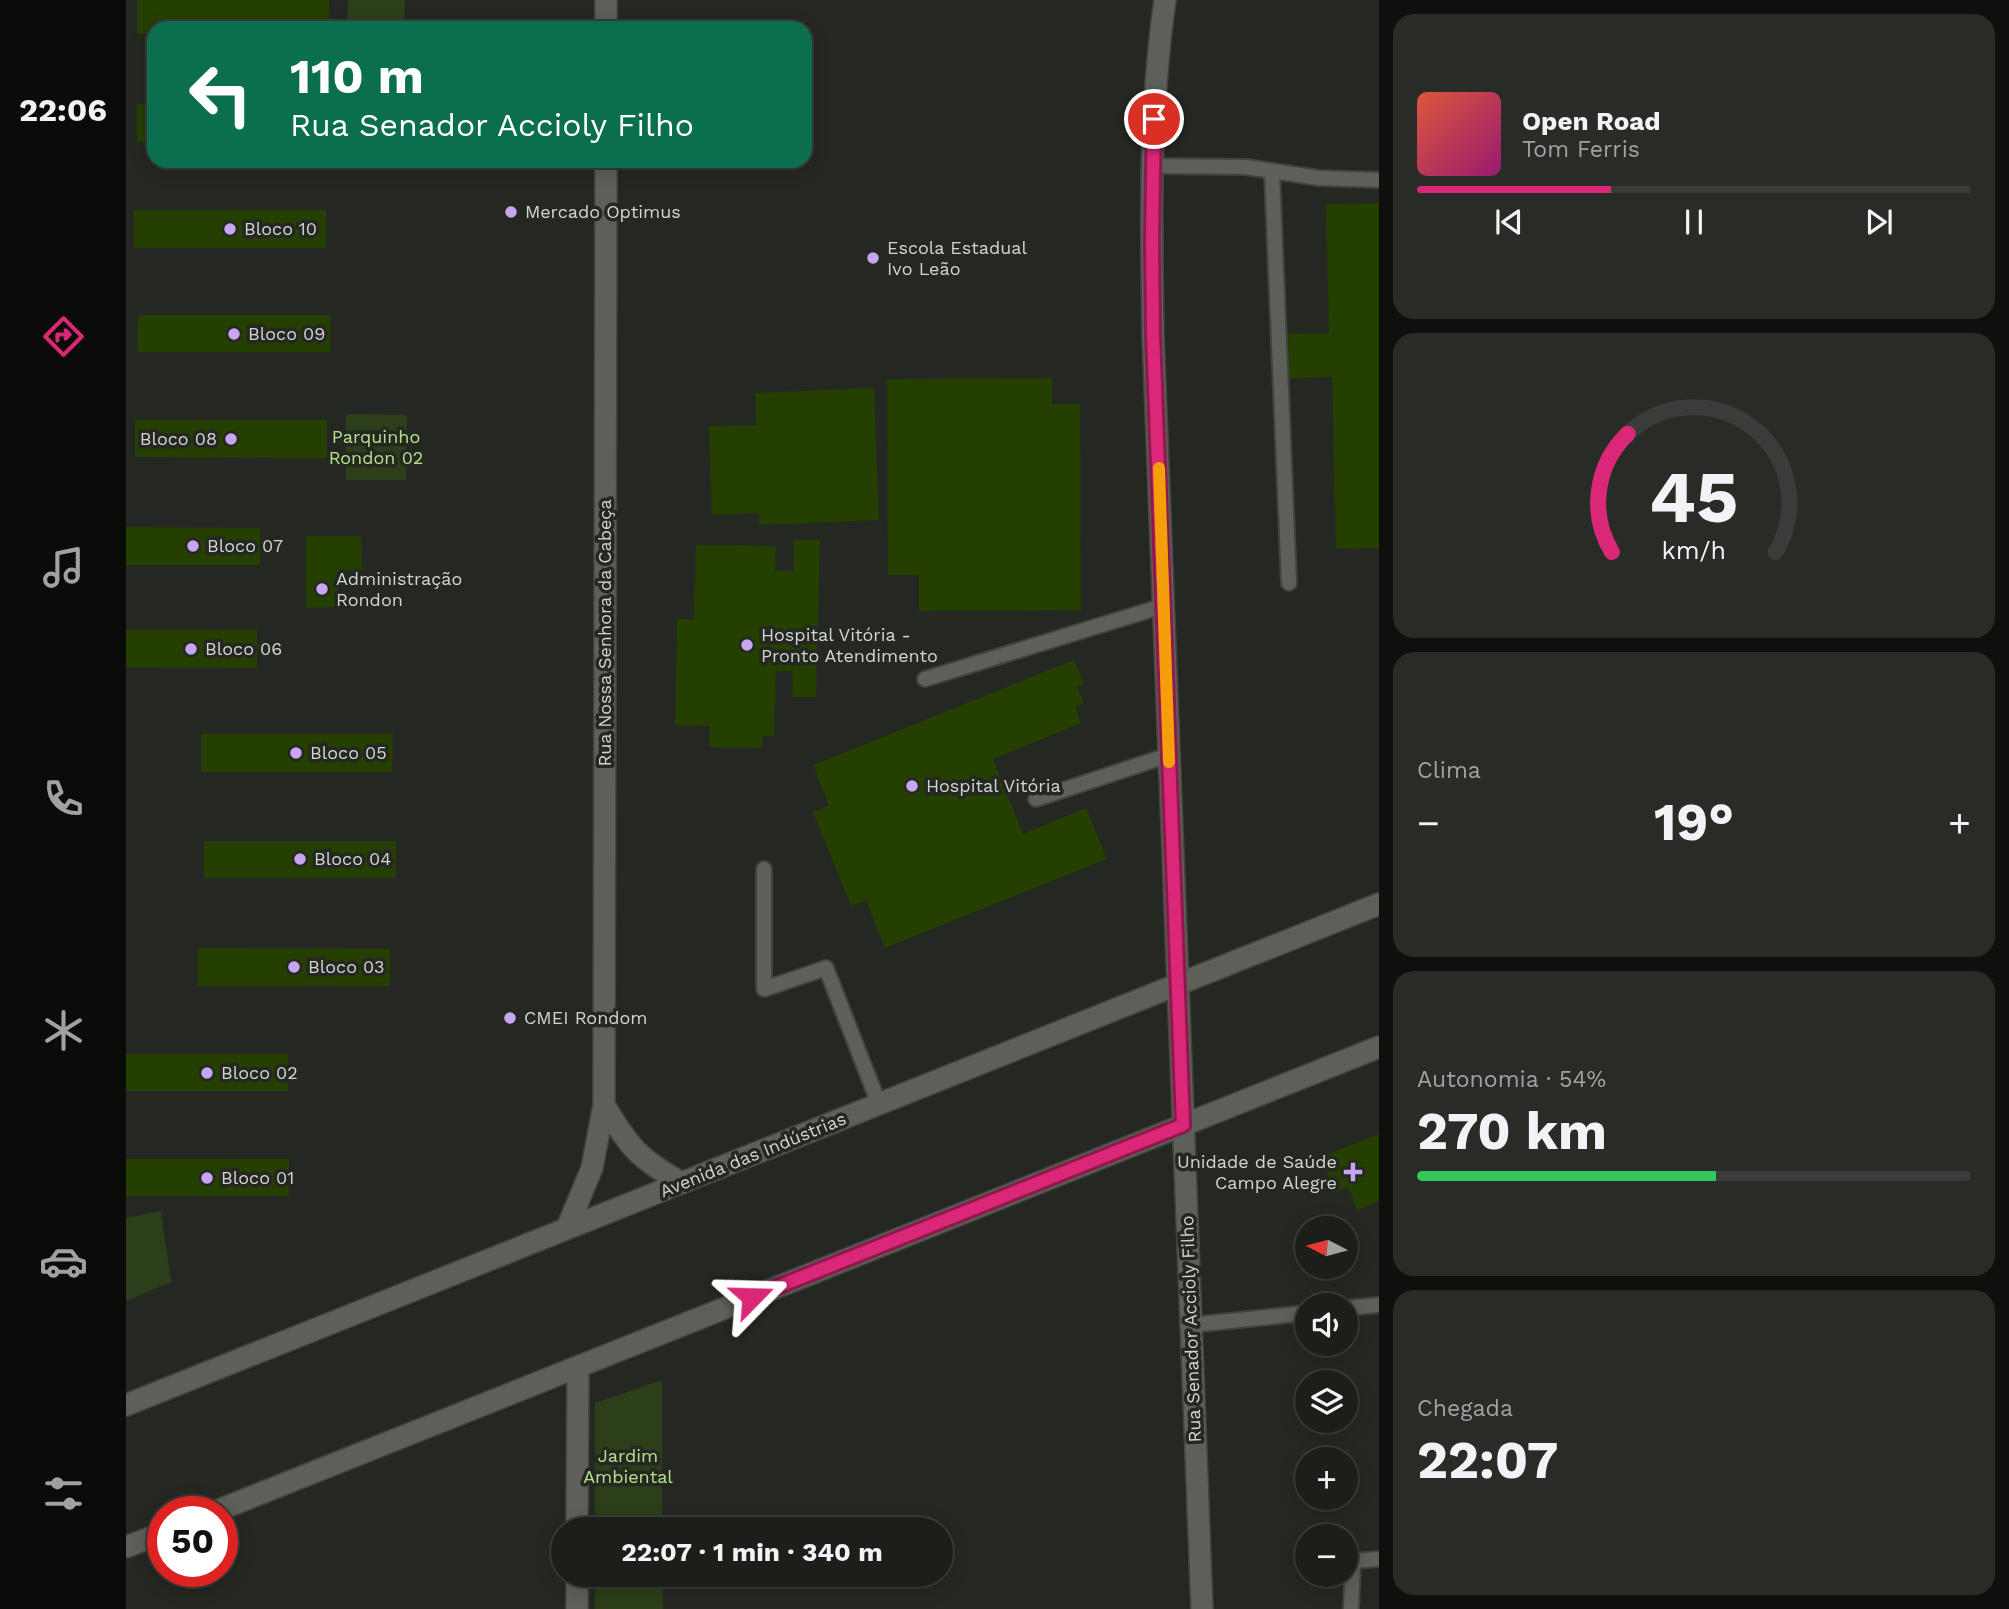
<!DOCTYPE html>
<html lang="pt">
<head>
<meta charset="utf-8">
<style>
  :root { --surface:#1c1e1a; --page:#292b27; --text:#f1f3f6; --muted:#a0a2a2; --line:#3a3c39; --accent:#db2777 }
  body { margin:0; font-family:"Work Sans",sans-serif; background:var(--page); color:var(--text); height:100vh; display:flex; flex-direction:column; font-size:26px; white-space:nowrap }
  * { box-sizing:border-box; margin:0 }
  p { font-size:23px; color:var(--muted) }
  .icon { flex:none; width:38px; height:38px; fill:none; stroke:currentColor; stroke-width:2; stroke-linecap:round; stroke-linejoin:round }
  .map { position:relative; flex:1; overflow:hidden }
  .panel { display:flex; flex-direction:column; gap:14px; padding:14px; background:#0f100e; width:630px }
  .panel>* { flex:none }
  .banner { position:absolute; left:21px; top:21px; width:665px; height:147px; border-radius:21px; box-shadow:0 4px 18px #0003,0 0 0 2px var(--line); background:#0b6e4f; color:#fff; overflow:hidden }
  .needle { width:46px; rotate:276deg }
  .fabs { position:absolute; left:1169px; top:1216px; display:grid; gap:14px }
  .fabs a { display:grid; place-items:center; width:63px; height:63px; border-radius:50%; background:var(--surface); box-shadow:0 4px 18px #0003,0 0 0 2px var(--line); font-size:35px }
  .speed { position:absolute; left:21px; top:1496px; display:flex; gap:14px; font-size:35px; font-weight:700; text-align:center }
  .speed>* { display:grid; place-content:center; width:91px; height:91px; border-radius:50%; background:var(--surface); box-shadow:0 4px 18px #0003,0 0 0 2px var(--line); line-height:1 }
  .speed .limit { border:10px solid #d22; background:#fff; color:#111 }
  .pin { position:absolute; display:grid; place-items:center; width:60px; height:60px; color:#fff; margin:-30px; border:4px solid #fff; border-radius:50%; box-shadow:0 2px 7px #0007 }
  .me { position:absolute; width:77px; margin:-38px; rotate:68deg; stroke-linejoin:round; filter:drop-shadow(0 0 5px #0008) }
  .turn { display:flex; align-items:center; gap:24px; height:147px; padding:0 28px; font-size:32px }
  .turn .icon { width:91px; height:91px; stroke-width:2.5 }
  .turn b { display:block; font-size:49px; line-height:60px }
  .big { font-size:52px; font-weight:700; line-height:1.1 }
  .panel .card { flex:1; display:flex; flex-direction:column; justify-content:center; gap:10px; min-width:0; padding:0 24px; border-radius:21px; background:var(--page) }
  .panel .dial { align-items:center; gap:0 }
  .dial svg { height:182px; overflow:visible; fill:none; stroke:var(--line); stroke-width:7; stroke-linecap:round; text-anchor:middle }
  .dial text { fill:var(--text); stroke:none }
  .song { display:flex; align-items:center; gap:21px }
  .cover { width:84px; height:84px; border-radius:10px; background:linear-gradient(135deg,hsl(10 70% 55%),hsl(320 70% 35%)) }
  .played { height:7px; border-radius:4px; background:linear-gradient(90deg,var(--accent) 35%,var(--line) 35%) }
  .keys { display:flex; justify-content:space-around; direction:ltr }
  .heat { display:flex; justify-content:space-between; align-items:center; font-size:38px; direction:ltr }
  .charge { height:10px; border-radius:5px; background:linear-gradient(90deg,#34c759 54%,var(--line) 0) }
  .trip { position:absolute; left:425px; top:1517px; width:402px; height:70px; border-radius:35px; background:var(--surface); box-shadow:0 4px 18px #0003,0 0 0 2px var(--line); font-weight:700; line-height:70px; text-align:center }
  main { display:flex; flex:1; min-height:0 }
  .dock { display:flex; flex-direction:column; width:126px; justify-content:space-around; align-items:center; background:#0b0c0a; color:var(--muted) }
  .dock .icon { width:49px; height:49px }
  .dock .selected { color:var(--accent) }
  .dock b { font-size:32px; color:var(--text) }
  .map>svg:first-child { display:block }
</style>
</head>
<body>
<main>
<nav class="dock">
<b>22:06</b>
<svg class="icon selected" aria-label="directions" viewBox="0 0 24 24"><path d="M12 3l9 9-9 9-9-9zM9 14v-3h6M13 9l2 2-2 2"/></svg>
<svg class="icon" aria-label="music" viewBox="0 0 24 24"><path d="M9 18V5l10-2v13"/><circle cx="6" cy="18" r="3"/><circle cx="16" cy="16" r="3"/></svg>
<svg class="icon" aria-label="phone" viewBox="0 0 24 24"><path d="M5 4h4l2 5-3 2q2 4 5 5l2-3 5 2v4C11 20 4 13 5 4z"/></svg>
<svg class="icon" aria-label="climate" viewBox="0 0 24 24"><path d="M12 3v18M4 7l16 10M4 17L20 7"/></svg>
<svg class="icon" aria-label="car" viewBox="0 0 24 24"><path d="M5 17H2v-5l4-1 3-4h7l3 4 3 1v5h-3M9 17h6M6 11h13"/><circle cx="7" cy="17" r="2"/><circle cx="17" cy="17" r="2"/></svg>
<svg class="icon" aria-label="filters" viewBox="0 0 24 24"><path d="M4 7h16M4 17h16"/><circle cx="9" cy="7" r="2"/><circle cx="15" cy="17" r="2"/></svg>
</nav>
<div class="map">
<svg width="1253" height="1609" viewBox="0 0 1253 1609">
  <rect width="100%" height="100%" fill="#252822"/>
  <g fill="#2d3e1a">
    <path d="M222 0H279L278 28H221Z"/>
    <path d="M220 414 281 415 280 480H220Z"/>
    <path d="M35 1211 45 1282 0 1301V1218Z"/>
    <path d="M536 1380V1529H469V1403Z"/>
    <path d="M469 1575H536L537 1609H469Z"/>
  </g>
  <g fill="#253f00">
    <path d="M11 0H203V28H28V34H11Z"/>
    <rect x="11" y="104" width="17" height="38"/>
    <path d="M1253 203V548L1210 549 1206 377 1163 378 1162 334 1203 333 1200 204Z"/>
    <rect x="8" y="210" width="192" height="38"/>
    <path d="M12 315H204V352H11Z"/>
    <path d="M926 378V404H954L955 610 793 611V575H762L761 379Z"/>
    <path d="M748 388 753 520 633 525V513L586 515 583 426 630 425 629 393Z"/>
    <path d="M9 420H201V458L9 457Z"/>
    <path d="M0 527 134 528V565H0Z"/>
    <path d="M180 536H235L236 571H213V607L180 608Z"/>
    <path d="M668 540H694L690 697H666L667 671H650L648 736H637L636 748 583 747 584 726 549 725 551 619H568L570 545 650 546 649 570 667 571Z"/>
    <path d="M0 630H131V668L0 667Z"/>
    <path d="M948 660 958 684 951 687 958 703 949 707 955 723 867 759 897 834 960 808 981 859 759 948 740 900 725 906 687 812 703 806 687 765Z"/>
    <path d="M75 734H267L266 772H75Z"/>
    <rect x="78" y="841" width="192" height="37"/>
    <path d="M72 948 264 949V986H72Z"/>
    <rect x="0" y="1054" width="162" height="37"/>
    <path d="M1253 1134V1201L1231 1210 1222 1187 1209 1193 1195 1157Z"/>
    <rect x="0" y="1159" width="163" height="37"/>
  </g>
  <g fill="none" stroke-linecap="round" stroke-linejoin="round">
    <g stroke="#41443e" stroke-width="18">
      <g id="service">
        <path d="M1026 166 1120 167 1193 178 1253 180"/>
        <path d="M1146 173 1163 583"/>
        <path d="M799 679 1037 606"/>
        <path d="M910 799 1043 755"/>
        <path d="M638 869V989L700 968 753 1104"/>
        <path d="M1220 1308 1253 1305"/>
        <path d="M1065 1325 1181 1313"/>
        <path d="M1225 1609 1227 1561 1253 1559"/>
      </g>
    </g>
    <g stroke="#41443e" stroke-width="24">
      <g id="minor">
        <path d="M480 28V0"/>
        <path d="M478 1105C503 1147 513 1159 556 1183"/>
        <path d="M441 1228 466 1168 478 1105 480 161"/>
        <path d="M451 1530 452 1367"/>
        <path d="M451 1609V1575"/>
      </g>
    </g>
    <g stroke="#41443e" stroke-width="24">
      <path id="tertiary" d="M1039 0C1023 111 1025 223 1027 334L1076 1609"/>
    </g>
    <g stroke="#41443e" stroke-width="24">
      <g id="secondary">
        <path d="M0 1405 1253 904"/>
        <path d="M88 1512 1253 1047"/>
        <path d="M0 1547 37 1533"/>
      </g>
    </g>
    <use href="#service" stroke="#5c6058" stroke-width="14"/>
    <use href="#minor" stroke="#5c6058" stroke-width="21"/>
    <use href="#tertiary" stroke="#5c6058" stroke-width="21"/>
    <use href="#secondary" stroke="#5c6058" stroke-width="21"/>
  </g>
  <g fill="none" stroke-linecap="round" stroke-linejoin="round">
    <g stroke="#8e194d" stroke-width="18">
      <path id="route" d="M626 1297 1057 1125 1027 334 1026 238 1028 119"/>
    </g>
    <use href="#route" stroke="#db2777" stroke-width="12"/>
    <path stroke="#f59e0b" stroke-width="12" d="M1033 468 1043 762"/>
  </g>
  <g fill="#c6a6f0" stroke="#252822" stroke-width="2.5">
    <circle cx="385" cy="212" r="7"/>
    <circle cx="104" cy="229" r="7"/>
    <circle cx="747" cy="258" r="7"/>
    <circle cx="108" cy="334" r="7"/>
    <circle cx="105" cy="439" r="7"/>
    <circle cx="67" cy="546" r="7"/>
    <circle cx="196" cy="589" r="7"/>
    <circle cx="621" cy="645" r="7"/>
    <circle cx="65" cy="649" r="7"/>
    <circle cx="170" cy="753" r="7"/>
    <circle cx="786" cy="786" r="7"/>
    <circle cx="174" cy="859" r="7"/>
    <circle cx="168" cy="967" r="7"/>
    <circle cx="384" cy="1018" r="7"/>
    <circle cx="81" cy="1073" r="7"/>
    <path d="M1223.5 1161.5h7v7h7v7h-7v7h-7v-7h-7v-7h7z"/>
    <circle cx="81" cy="1178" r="7"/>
  </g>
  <g text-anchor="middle" stroke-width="7" stroke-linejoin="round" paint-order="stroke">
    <g font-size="18" fill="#d2d4d0" stroke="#252822" text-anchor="start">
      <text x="399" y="218">Mercado Optimus</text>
      <text x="118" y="235">Bloco 10</text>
      <text x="761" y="254">Escola Estadual<tspan x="761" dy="21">Ivo Leão</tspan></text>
      <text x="122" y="340">Bloco 09</text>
      <text x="91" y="445" text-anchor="end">Bloco 08</text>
      <text x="81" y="552">Bloco 07</text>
      <text x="210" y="585">Administração<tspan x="210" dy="21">Rondon</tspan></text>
      <text x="635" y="641">Hospital Vitória -<tspan x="635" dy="21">Pronto Atendimento</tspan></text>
      <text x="79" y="655">Bloco 06</text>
      <text x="184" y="759">Bloco 05</text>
      <text x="800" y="792">Hospital Vitória</text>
      <text x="188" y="865">Bloco 04</text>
      <text x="182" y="973">Bloco 03</text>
      <text x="398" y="1024">CMEI Rondom</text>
      <text x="95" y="1079">Bloco 02</text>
      <text x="1211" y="1168" text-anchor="end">Unidade de Saúde<tspan x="1211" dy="21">Campo Alegre</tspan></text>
      <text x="95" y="1184">Bloco 01</text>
    </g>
    <g font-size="18" fill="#b5e18a" stroke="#252822">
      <text x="250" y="443">Parquinho<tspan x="250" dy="21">Rondon 02</tspan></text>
      <text x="502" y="1462">Jardim<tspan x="502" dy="21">Ambiental</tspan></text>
    </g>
    <g font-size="18" fill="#d2d4d0" stroke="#252822">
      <text transform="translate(479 633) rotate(-90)" y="6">Rua Nossa Senhora da Cabeça</text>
      <text transform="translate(627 1155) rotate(-22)" y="6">Avenida das Indústrias</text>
      <text transform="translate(1065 1329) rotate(-92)" y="6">Rua Senador Accioly Filho</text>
    </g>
  </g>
</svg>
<div class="fabs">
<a><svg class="needle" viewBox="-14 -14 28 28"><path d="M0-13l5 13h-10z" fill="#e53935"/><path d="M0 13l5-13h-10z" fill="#a0a2a2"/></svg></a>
<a><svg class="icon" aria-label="sound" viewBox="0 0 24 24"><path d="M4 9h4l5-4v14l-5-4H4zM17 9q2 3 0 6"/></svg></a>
<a><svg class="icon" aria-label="layers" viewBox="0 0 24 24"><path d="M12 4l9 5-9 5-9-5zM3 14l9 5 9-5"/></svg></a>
<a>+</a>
<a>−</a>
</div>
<div class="speed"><div class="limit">50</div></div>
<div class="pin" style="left:1028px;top:119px;background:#d93025"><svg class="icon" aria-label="arrive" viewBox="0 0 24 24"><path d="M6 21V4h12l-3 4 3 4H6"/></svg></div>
<svg class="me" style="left:626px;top:1297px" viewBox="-20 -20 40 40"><path d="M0-17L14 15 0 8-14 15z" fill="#db2777" stroke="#fff" stroke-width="4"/></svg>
<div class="trip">22:07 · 1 min · 340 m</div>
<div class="banner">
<div class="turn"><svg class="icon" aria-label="left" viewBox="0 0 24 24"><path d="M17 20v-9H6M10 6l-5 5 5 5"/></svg><div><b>110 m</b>Rua Senador Accioly Filho</div></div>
</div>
</div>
<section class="panel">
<div class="card">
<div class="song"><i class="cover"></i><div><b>Open Road</b><p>Tom Ferris</p></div></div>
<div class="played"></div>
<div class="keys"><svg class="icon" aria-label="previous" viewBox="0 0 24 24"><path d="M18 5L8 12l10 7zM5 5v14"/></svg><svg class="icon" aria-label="pause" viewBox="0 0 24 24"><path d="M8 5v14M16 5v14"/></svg><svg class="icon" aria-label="next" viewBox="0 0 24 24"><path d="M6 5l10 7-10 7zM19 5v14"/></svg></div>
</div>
<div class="card dial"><svg viewBox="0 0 100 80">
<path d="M14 69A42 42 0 1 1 86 69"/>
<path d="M14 69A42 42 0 0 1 21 17" stroke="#db2777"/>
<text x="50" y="56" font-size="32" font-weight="700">45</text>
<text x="50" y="72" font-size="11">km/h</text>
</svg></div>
<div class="card"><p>Clima</p>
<div class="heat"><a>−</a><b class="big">19°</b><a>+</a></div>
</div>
<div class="card"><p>Autonomia · 54%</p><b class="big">270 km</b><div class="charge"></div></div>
<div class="card"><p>Chegada</p><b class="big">22:07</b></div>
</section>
</main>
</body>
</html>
